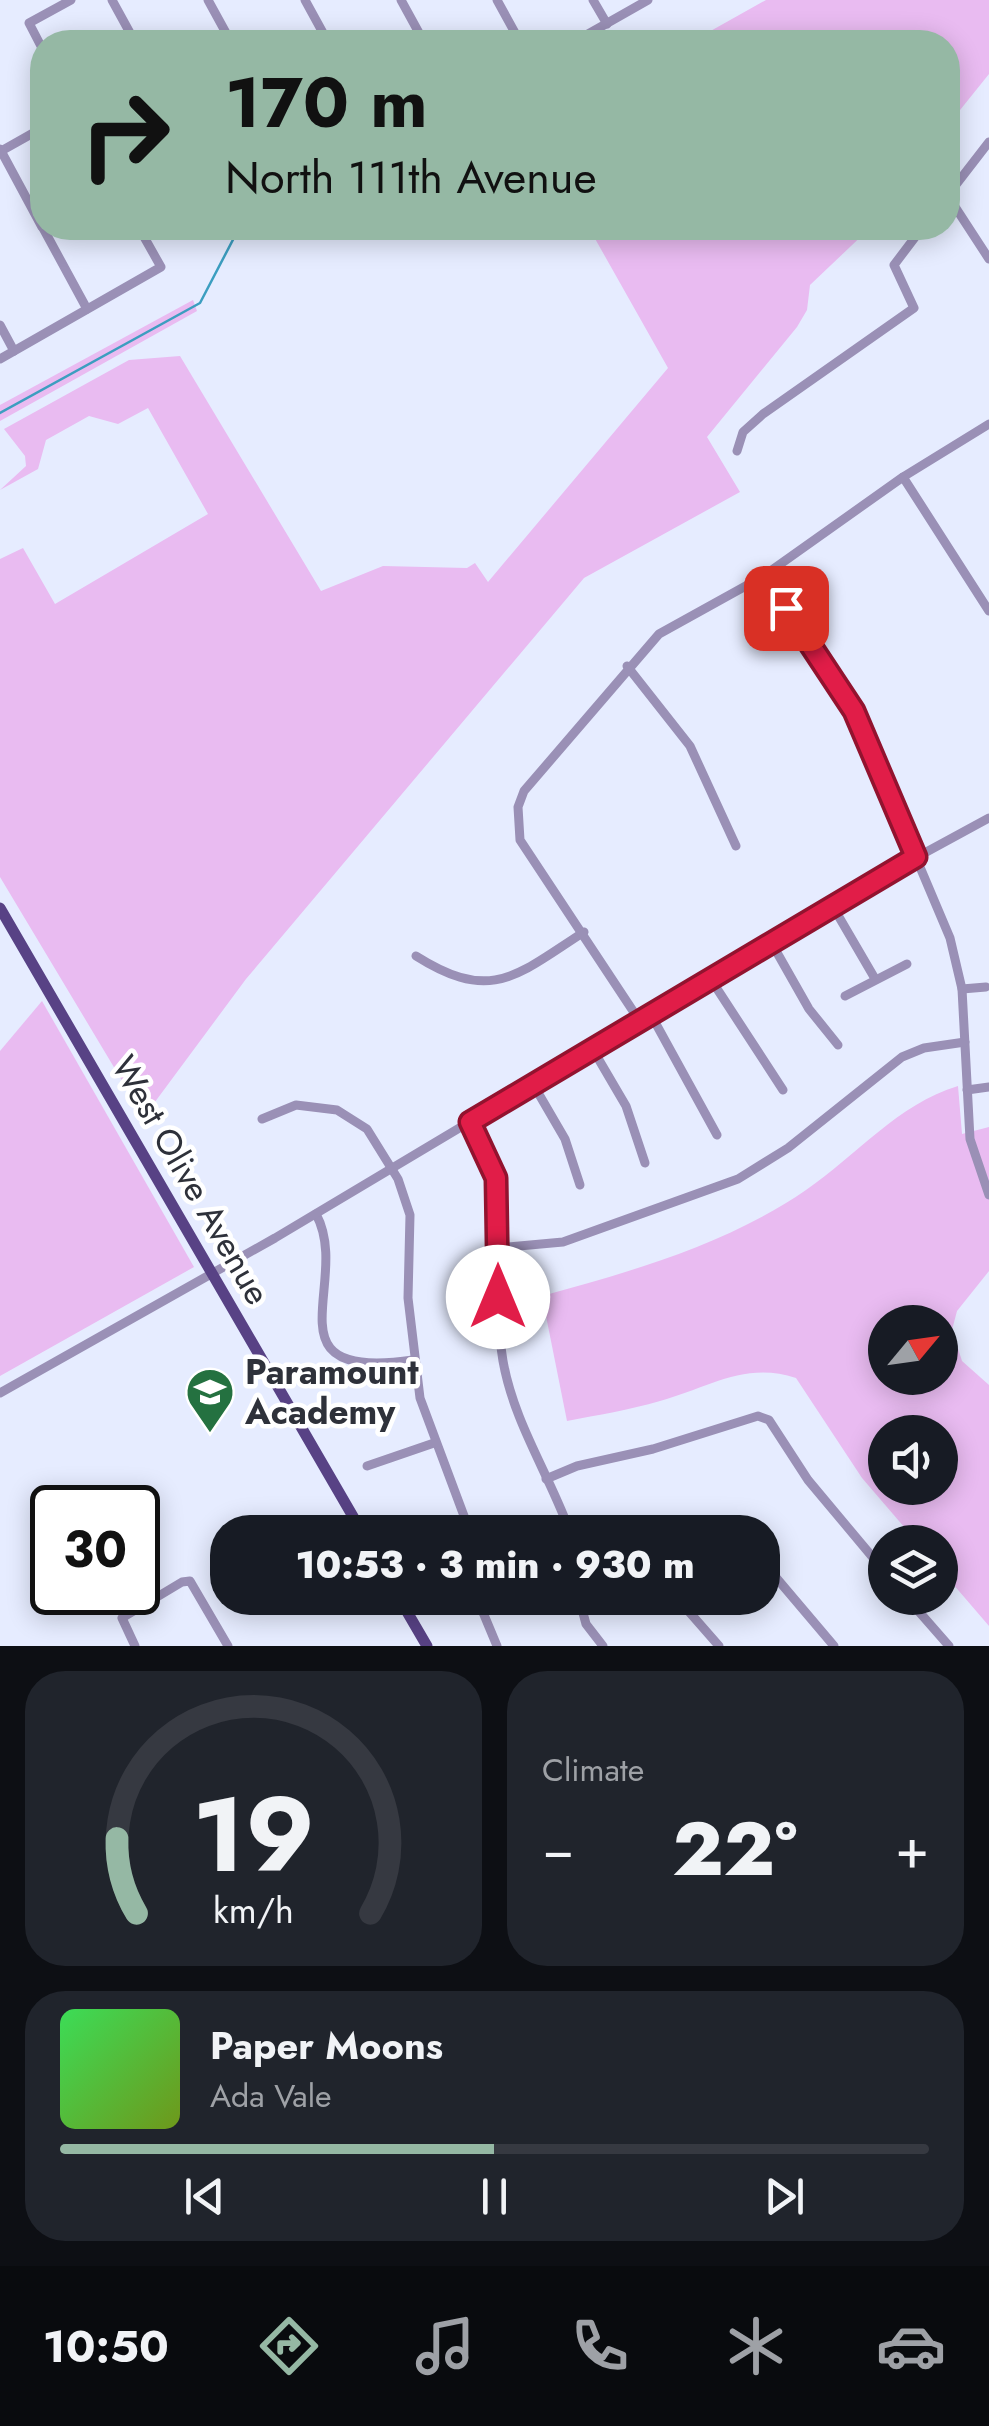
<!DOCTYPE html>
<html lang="en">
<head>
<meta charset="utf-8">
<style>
  :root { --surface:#171b24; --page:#20242c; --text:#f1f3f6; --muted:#9ea1a6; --line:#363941; --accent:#95b8a4 }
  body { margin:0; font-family:Jost,sans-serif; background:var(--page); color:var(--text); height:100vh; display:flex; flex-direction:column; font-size:38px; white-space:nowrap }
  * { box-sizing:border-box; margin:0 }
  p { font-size:32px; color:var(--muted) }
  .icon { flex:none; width:55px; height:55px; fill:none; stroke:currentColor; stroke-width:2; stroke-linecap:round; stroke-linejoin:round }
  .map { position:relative; height:1646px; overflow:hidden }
  .panel { display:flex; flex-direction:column; gap:25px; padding:25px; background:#0d0f14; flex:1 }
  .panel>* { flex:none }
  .banner { position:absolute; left:30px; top:30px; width:930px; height:210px; border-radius:40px; box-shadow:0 5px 25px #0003; background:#95b8a4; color:#111; overflow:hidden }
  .needle { width:65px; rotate:61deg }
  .buttons { position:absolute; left:868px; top:1305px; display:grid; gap:20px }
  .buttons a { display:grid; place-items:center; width:90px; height:90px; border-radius:50%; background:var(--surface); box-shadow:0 5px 25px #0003; font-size:50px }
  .speed { position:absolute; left:30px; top:1485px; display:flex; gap:20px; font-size:50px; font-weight:700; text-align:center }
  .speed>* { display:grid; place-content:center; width:130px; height:130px; border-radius:50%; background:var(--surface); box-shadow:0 5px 25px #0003; line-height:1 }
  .speed .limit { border:5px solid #111; border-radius:15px; background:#fff; color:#111 }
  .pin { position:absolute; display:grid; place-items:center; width:85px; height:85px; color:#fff; margin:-42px; border-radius:20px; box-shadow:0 5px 15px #0006 }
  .me { position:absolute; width:110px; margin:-55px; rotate:0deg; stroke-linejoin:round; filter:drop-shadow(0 0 8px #0008) }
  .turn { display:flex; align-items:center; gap:35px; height:210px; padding:0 30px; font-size:45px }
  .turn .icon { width:130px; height:130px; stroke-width:2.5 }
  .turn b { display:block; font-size:70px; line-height:85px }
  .big { font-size:75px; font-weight:800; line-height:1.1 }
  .panel .card { flex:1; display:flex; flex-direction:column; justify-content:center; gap:15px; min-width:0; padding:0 35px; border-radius:40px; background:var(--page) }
  .panel .dial { align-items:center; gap:0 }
  .dial svg { height:260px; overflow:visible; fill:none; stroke:var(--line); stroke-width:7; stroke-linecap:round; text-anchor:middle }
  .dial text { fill:var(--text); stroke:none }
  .song { display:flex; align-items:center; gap:30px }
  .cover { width:120px; height:120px; border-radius:15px; background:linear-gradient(135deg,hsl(130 70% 55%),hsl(80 70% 35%)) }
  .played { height:10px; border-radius:5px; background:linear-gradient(90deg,var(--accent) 50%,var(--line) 50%) }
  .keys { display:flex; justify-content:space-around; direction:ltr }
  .heat { display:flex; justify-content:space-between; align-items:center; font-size:55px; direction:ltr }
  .panel .tiles { flex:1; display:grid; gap:25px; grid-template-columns:1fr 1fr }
  .card:last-child { grid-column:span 2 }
  .trip { position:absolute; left:210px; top:1515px; width:570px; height:100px; border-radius:40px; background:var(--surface); box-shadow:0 5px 25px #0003; font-weight:800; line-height:100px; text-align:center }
  .tab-bar { display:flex; height:160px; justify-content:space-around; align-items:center; background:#090b0e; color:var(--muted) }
  .tab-bar .icon { width:70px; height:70px }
  .tab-bar .selected { color:var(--accent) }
  .tab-bar b { font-size:45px; color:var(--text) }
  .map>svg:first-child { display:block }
</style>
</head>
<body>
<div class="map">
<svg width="989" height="1646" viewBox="0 0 989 1646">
  <rect width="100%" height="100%" fill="#e6ecff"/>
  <g fill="#e9bbf1" fill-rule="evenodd">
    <path d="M766 0H989V74L948 125V42H691Z"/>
    <path d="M589 228H870L810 285 807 310 797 327 707 437 740 492 584 578 246 979 149 1110 139 1109 0 877V559L23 548 55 604 208 514 148 408 118 424 89 416 46 440 38 469 0 490 26 466 25 456 4 429 129 360 180 356 321 591 383 566 467 568 475 563 488 582 668 368Z"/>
    <path d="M193 300 197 311 0 421V405Z"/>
    <path d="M42 1001 194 1267 0 1376V1051Z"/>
    <path d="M958 1086 962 1134 989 1127V1271L957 1311 952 1330 962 1361 989 1385V1626L940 1569V1542H917L862 1478 796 1378C745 1361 708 1388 660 1401 629 1410 598 1415 567 1421L542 1296C633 1271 728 1244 806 1190 857 1155 898 1104 958 1086ZM885 1322H940V1378H885ZM885 1432H940V1488H885Z"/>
  </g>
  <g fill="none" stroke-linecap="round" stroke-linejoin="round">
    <path stroke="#3c9ec0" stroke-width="2.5" d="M0 413 200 303 237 232"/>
    <g stroke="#9a90b6" stroke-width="9">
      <path d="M112 0 135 42"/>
      <path d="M208 0 231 42"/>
      <path d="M305 0 328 42"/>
      <path d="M401 0 424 42"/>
      <path d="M497 0 520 42"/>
      <path d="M593 0 607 24"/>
      <path d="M574 42 648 0"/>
      <path d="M42 48 29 23 71 0"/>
      <path d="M0 149 42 227"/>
      <path d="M1 151 42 128"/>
      <path d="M948 195 989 142"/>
      <path d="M948 196 989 259"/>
      <path d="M43 228 87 309"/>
      <path d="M236 228H244"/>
      <path d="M0 325 14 351"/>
      <path d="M0 359 161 267 139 228"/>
      <path d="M737 451 743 432 763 414 914 308 894 265 922 228"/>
      <path d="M903 477 989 611"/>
      <path d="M762 577 827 665 854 711 950 938 962 989 970 1139 989 1195"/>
      <path d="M627 666 690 746 736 846"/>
      <path d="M832 905 874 977"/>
      <path d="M771 942 809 1009 838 1045"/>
      <path d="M416 956C492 1004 517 975 584 932"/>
      <path d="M710 978 783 1090"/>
      <path d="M962 989 986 987"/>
      <path d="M845 996 907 964"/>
      <path d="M650 1013 717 1135"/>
      <path d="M639 1020 520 840 518 807 524 791 659 634 762 577 903 477 989 424"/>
      <path d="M592 1048 626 1106 645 1163"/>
      <path d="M533 1084 565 1139 580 1185"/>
      <path d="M967 1090 989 1087"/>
      <path d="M262 1119 296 1105 337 1110 367 1129 398 1179 410 1215 408 1298 420 1398 470 1532"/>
      <path d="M470 1122C518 1207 488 1271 503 1361 514 1423 549 1474 570 1532"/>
      <path d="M316 1214C353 1282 263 1382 413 1360"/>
      <path d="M498 1248 563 1242 738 1179 788 1148 902 1057 924 1048 965 1042"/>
      <path d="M0 1393 275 1238 873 881 989 818"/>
      <path d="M367 1466 434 1443"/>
      <path d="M546 1479 577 1466 653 1449 758 1416 769 1420 808 1480 885 1572"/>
      <path d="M675 1532 706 1524 735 1532"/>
      <path d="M762 1561 834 1646"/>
      <path d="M477 1598 497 1646"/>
      <path d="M579 1598 586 1624 603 1646"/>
      <path d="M677 1598 719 1646"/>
      <path d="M907 1598 949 1646"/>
      <path d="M479 1606 498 1598"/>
      <path d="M135 1646 122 1618 182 1582 190 1581 228 1646"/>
    </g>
    <g stroke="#584285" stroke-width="11">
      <path d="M0 908 362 1532"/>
      <path d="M399 1598 427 1646"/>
    </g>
  </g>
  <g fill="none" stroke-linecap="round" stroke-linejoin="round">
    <g stroke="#92132f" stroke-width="25">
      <path id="route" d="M498 1297 496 1178 470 1122 916 857 854 711 786 608"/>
    </g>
    <use href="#route" stroke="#e11d48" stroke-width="18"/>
  </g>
  <defs>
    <g id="school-pin" transform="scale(2.5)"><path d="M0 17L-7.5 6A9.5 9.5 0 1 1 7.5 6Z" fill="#247140" stroke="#fff"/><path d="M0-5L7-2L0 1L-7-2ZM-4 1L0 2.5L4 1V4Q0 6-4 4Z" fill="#fff"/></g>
  </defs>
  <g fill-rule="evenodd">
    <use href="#school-pin" x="210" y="1392"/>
  </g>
  <g text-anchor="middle" stroke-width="9" stroke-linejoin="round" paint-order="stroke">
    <g font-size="35" fill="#2e313a" stroke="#fff">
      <text transform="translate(191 1180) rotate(60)" y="12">West Olive Avenue</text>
    </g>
    <g font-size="35" font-weight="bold" fill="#2e313a" stroke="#fff" text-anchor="start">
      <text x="245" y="1384">Paramount<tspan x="245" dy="40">Academy</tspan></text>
    </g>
  </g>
</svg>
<div class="buttons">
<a><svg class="needle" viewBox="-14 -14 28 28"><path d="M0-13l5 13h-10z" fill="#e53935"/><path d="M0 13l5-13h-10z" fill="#9ea1a6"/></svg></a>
<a><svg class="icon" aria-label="sound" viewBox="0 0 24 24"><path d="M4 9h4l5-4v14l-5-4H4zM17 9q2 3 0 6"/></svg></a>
<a><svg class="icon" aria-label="layers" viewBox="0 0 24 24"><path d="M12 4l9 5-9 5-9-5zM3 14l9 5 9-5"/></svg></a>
</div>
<div class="speed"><div class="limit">30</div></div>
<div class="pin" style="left:786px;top:608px;background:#d93025"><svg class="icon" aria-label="arrive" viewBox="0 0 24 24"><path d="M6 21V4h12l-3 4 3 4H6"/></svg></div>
<svg class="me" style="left:498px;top:1297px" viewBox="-20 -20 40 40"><circle r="19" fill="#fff"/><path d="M0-13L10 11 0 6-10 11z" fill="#e11d48"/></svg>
<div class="trip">10:53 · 3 min · 930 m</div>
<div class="banner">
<div class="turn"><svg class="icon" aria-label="right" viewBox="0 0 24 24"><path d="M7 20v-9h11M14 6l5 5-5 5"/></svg><div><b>170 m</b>North 111th Avenue</div></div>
</div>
</div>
<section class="panel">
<div class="tiles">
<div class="card dial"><svg viewBox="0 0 100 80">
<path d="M14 69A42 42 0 1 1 86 69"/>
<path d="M14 69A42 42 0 0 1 8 46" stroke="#95b8a4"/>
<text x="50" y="56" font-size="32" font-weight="700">19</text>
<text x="50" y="72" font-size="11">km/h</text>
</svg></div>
<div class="card"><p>Climate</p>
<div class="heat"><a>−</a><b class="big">22°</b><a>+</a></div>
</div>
<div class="card">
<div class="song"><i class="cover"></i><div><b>Paper Moons</b><p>Ada Vale</p></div></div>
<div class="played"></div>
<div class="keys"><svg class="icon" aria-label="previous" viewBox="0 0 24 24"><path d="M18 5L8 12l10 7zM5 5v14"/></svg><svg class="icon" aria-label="pause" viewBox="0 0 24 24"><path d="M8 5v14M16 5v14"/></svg><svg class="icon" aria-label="next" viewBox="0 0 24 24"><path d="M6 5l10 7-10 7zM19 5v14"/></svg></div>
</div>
</div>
</section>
<nav class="tab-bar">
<b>10:50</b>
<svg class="icon selected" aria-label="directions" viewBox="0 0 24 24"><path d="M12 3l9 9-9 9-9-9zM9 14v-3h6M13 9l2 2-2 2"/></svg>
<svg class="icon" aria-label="music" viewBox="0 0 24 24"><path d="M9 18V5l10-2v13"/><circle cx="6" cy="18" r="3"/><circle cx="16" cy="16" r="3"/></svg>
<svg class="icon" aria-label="phone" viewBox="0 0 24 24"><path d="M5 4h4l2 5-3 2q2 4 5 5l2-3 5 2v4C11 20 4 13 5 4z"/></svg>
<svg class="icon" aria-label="climate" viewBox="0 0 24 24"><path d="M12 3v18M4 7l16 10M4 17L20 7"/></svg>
<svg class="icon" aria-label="car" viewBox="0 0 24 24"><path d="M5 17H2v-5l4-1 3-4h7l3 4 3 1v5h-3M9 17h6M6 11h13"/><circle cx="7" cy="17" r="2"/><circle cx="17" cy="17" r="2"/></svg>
</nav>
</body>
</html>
